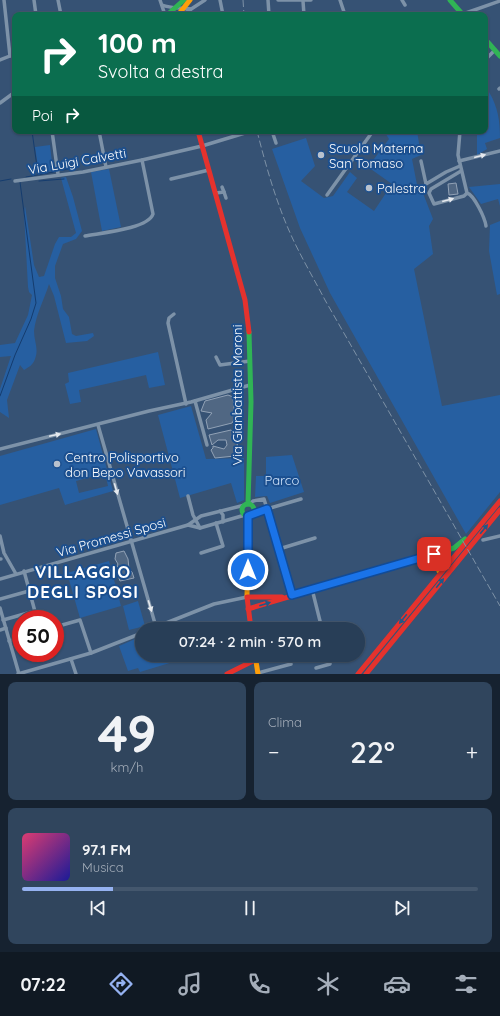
<!DOCTYPE html>
<html lang="it">
<head>
<meta charset="utf-8">
<style>
  :root { --surface:#283e57; --page:#30455d; --text:#f1f3f6; --muted:#a5aeba; --line:#44576d; --accent:#95b2f1 }
  body { margin:0; font-family:Quicksand,sans-serif; background:var(--page); color:var(--text); height:100vh; display:flex; flex-direction:column; font-size:15px; white-space:nowrap }
  * { box-sizing:border-box; margin:0 }
  p { font-size:13px; color:var(--muted) }
  .icon { flex:none; width:22px; height:22px; fill:none; stroke:currentColor; stroke-width:2; stroke-linecap:round; stroke-linejoin:round }
  .map { position:relative; height:674px; overflow:hidden }
  .details { display:flex; flex-direction:column; gap:8px; padding:8px; background:#162230; flex:1 }
  .details>* { flex:none }
  .guide { position:absolute; left:12px; top:12px; width:476px; height:122px; border-radius:8px; box-shadow:0 1px 3px #0004,0 0 0 1px var(--line); background:#0b6e4f; color:#fff; overflow:hidden }
  .speed { position:absolute; left:12px; top:610px; display:flex; gap:8px; font-size:20px; font-weight:700; text-align:center }
  .speed>* { display:grid; place-content:center; width:52px; height:52px; border-radius:50%; background:var(--surface); box-shadow:0 1px 3px #0004,0 0 0 1px var(--line); line-height:1 }
  .speed .limit { border:6px solid #d22; background:#fff; color:#111 }
  .pin { position:absolute; display:grid; place-items:center; width:34px; height:34px; color:#fff; margin:-17px; border-radius:8px; box-shadow:0 2px 6px #0006 }
  .me { position:absolute; width:44px; margin:-22px; rotate:0deg; stroke-linejoin:round; filter:drop-shadow(0 0 3px #0008) }
  .turn { display:flex; align-items:center; gap:14px; height:84px; padding:0 20px; font-size:18px }
  .turn .icon { width:52px; height:52px; stroke-width:2.5 }
  .turn b { display:block; font-size:28px; line-height:34px }
  .then { display:flex; align-items:center; height:38px; padding:0 20px; background:#0003; gap:8px; font-size:15px }
  .big { font-size:30px; font-weight:600; line-height:1.1 }
  .details .widget { flex:1; display:flex; flex-direction:column; justify-content:center; gap:6px; min-width:0; padding:0 14px; border-radius:8px; background:var(--page) }
  .details .dial { align-items:center; gap:0 }
  .dial b { font-size:52px; line-height:1 }
  .song { display:flex; align-items:center; gap:12px }
  .cover { width:48px; height:48px; border-radius:6px; background:linear-gradient(135deg,hsl(340 70% 55%),hsl(240 70% 35%)) }
  .played { height:4px; border-radius:2px; background:linear-gradient(90deg,var(--accent) 20%,var(--line) 20%) }
  .keys { display:flex; justify-content:space-around; direction:ltr }
  .heat { display:flex; justify-content:space-between; align-items:center; font-size:22px; direction:ltr }
  .details .tiles { flex:1; display:grid; gap:8px; grid-template-columns:1fr 1fr }
  .widget:last-child { grid-column:span 2 }
  .trip { position:absolute; left:135px; top:622px; width:230px; height:40px; border-radius:20px; background:var(--surface); box-shadow:0 1px 3px #0004,0 0 0 1px var(--line); font-weight:600; line-height:40px; text-align:center }
  .tab-bar { display:flex; height:64px; justify-content:space-around; align-items:center; background:#101923; color:var(--muted) }
  .tab-bar .icon { width:28px; height:28px }
  .tab-bar .current { color:var(--accent) }
  .tab-bar b { font-size:18px; color:var(--text) }
  .map>svg:first-child { display:block }
</style>
</head>
<body>
<div class="map">
<svg width="500" height="674" viewBox="0 0 500 674">
  <rect width="100%" height="100%" fill="#365274"/>
  <g fill="#265fa1" fill-rule="evenodd">
    <path d="M489 92C498 107 500 121 500 138L485 143 487 149 477 155V131H485V102Z"/>
    <path d="M384 131H417L421 155 412 159 418 190 421 188 433 219 429 226 433 254 414 269 442 406 500 395V492L466 534 330 293 300 228 272 149 306 138 315 166 301 181 324 198 333 196 350 172 357 178 347 192 374 211 392 184 368 167 389 139Z"/>
    <path d="M50 145 53 171 39 173 35 147Z"/>
    <path d="M109 169 121 227 102 231 91 172Z"/>
    <path d="M66 177 73 197 82 231 76 239 63 244 55 266V278L61 296 63 309 69 317 72 334 76 336 93 333 94 336 87 341 66 343 54 296 49 284C44 300 36 314 34 331 34 341 39 349 35 359 33 365 29 367 24 370L20 365 7 400 9 418 0 412V389L11 356 0 357V345L15 343 28 315 32 295 29 292 28 287 24 213 25 206 34 265 39 277 44 276 55 244 59 237H71L76 233 61 178Z"/>
    <path d="M500 184V206L498 199 481 204 469 187Z"/>
    <path d="M500 221V294L497 295 489 251 490 225Z"/>
    <path d="M158 352 165 385 149 388 146 375 79 390 81 402 70 404 65 384 69 382 68 373Z"/>
    <path d="M191 406 206 459 244 458V500L237 503 231 483 180 498 158 415Z"/>
    <path d="M96 429 113 491 65 505 59 488 0 505V456ZM105 473 108 486 79 493 76 481Z"/>
    <path d="M292 455 304 492 270 503 267 496 255 497 256 476H266V457Z"/>
    <path d="M109 561 121 606 80 618 67 573Z"/>
    <path d="M138 601 145 626 129 630 123 606Z"/>
    <path d="M142 636V655H185L186 658 140 672 138 668 128 671 119 646Z"/>
  </g>
  <g fill="none" stroke-linecap="round" stroke-linejoin="round">
    <g stroke="#153c6e" stroke-width="1">
      <path d="M32 131 38 174"/>
      <path d="M62 170 73 169"/>
      <path d="M26 177 54 172"/>
      <path d="M0 181 11 179"/>
      <path d="M39 181 64 179"/>
      <path d="M0 396 15 355 31 319 36 303 20 182"/>
    </g>
  </g>
  <g fill="#506783" stroke="#92a2b6">
    <path d="M456 183 458 194 449 195 448 184Z"/>
    <path d="M228 395 233 397 235 418 232 423 208 429 206 420 212 413 201 411 205 401Z"/>
    <path d="M231 430 236 434 238 451 235 456 215 458 211 450 213 448V446L224 449 227 445 226 440H218L212 445 209 435Z"/>
    <path d="M124 551 128 559 129 569 132 572 134 578 120 581 118 575 121 571 117 566 118 564 115 559 116 553Z"/>
  </g>
  <g fill="none" stroke-linecap="round" stroke-linejoin="round">
    <g stroke="#7d92a8" stroke-width="3.5">
      <path d="M4 0 10 56"/>
      <path d="M34 0 36 15"/>
      <path d="M58 0 61 15"/>
      <path d="M160 0 165 15"/>
      <path d="M220 0 223 15"/>
      <path d="M268 0 269 15"/>
      <path d="M278 0H311"/>
      <path d="M340 0 345 15"/>
      <path d="M402 0 405 5"/>
      <path d="M303 1 304 15"/>
      <path d="M162 5C172 9 181 7 191 9"/>
      <path d="M463 14 500 1"/>
      <path d="M182 15 205 0"/>
      <path d="M0 60 15 54"/>
      <path d="M485 60 495 50"/>
      <path d="M499 89 500 88"/>
      <path d="M0 103 15 92"/>
      <path d="M52 131 58 174"/>
      <path d="M99 131 106 167"/>
      <path d="M272 131 276 143"/>
      <path d="M460 131 458 155 467 193C474 195 485 218 486 226"/>
      <path d="M245 133 252 131"/>
      <path d="M421 161 426 184 446 172 460 166"/>
      <path d="M459 161 500 151"/>
      <path d="M461 171 431 189 429 193 434 204 464 196 467 193"/>
      <path d="M171 179 209 170"/>
      <path d="M15 181 83 172 142 160 202 146 245 133V131"/>
      <path d="M224 192 226 198"/>
      <path d="M216 193 224 192 222 187"/>
      <path d="M327 195 373 131"/>
      <path d="M85 236C100 233 148 229 153 214L142 160"/>
      <path d="M174 314 169 318 168 323 186 404"/>
      <path d="M216 357 220 365 250 361"/>
      <path d="M195 401 207 445"/>
      <path d="M98 425 156 627"/>
      <path d="M0 449 149 411 191 402 250 385"/>
      <path d="M188 496 193 515 200 528"/>
      <path d="M250 504 253 501 264 499 267 509 251 515"/>
      <path d="M220 511 223 515V522"/>
      <path d="M188 525 200 528 245 515"/>
      <path d="M0 536 4 553 16 574"/>
      <path d="M483 540 500 536"/>
      <path d="M279 549 315 538"/>
      <path d="M201 553 223 546 216 523"/>
      <path d="M0 559H1"/>
      <path d="M24 571 37 619"/>
      <path d="M0 579 188 525 201 516 245 505"/>
      <path d="M312 589 322 629"/>
      <path d="M292 595 267 509 301 499"/>
      <path d="M0 599 29 591"/>
      <path d="M0 608 19 674"/>
      <path d="M3 620 35 611"/>
      <path d="M55 627 80 620 91 653"/>
      <path d="M151 629 214 604 247 597"/>
      <path d="M0 630 6 628"/>
      <path d="M9 641 21 638"/>
      <path d="M71 659 76 674"/>
      <path d="M316 668 330 664V655"/>
      <path d="M258 673 291 664"/>
      <path d="M18 674 91 653 142 633"/>
    </g>
    <g stroke="#30b455" stroke-width="5">
      <path d="M450 0 463 15"/>
      <path d="M167 15 184 0"/>
      <path d="M485 39 500 56"/>
      <path d="M248 504 251 402 249 332"/>
      <circle cx="248" cy="510" r="6"/>
      <path d="M434 554 454 548 465 539"/>
    </g>
    <g stroke="#ff9f0a" stroke-width="5">
      <path d="M178 15 190 0"/>
      <path d="M434 554 442 561 439 571"/>
      <path d="M247 597 248 516"/>
      <path d="M255 655 258 674"/>
    </g>
    <g stroke="#e5322d" stroke-width="5">
      <path d="M198 131 245 300 249 332"/>
      <path d="M248 609 434 554"/>
      <path d="M251 629 247 597H282"/>
      <path d="M227 674 255 660"/>
      <path d="M358 674 500 501"/>
      <path d="M366 674 500 510"/>
    </g>
    <g stroke="#7e92a7" stroke-width="1" stroke-dasharray="7 3" stroke-linecap="butt">
      <path d="M243 0 244 15"/>
      <path d="M257 131C266 166 276 202 291 235 301 257 314 279 325 300L500 606"/>
    </g>
  </g>
  <defs><path id="oneway-solid" d="M-6-.8H1V-3.2L6.5 0L1 3.2V.8H-6Z"/></defs>
  <g fill="#e5e9ee">
    <use href="#oneway-solid" transform="translate(480 156) rotate(-14)"/>
    <use href="#oneway-solid" transform="translate(448 200) rotate(-15)"/>
    <use href="#oneway-solid" transform="translate(55 435) rotate(-12)"/>
    <use href="#oneway-solid" transform="translate(116 489) rotate(74)"/>
    <use href="#oneway-solid" transform="translate(150 606) rotate(73)"/>
  </g>
  <g fill="#1d5989">
    <use href="#oneway-solid" transform="translate(484 529) rotate(-51)"/>
    <use href="#oneway-solid" transform="translate(440 583) rotate(-51)"/>
    <use href="#oneway-solid" transform="translate(265 604) rotate(-18)"/>
    <use href="#oneway-solid" transform="translate(403 619) rotate(129)"/>
  </g>
  <g fill="none" stroke-linecap="round" stroke-linejoin="round">
    <g stroke="#114b97" stroke-width="10">
      <path id="route" d="M248 570V516L267 509 292 595 434 554"/>
    </g>
    <use href="#route" stroke="#1a73e8" stroke-width="7"/>
  </g>
  <g fill="#b9c2ce" stroke="#1b4f8f" stroke-width="1.5">
    <circle cx="321" cy="155" r="4"/>
    <circle cx="369" cy="188" r="4"/>
    <circle cx="57" cy="464" r="4"/>
  </g>
  <g text-anchor="middle" stroke-width="4" stroke-linejoin="round" paint-order="stroke">
    <g font-size="13" fill="#fff" stroke="#1b4f8f" text-anchor="start">
      <text x="329" y="153">Scuola Materna<tspan x="329" dy="15">San Tomaso</tspan></text>
      <text x="377" y="193">Palestra</text>
      <text x="65" y="462">Centro Polisportivo<tspan x="65" dy="15">don Bepo Vavassori</tspan></text>
    </g>
    <g font-size="13" fill="#fff" stroke="#1b4f8f">
      <text transform="translate(77 161) rotate(-10)" y="5">Via Luigi Calvetti</text>
      <text transform="translate(237 395) rotate(-90)" y="5">Via Gianbattista Moroni</text>
      <text transform="translate(111 537) rotate(-16)" y="5">Via Promessi Sposi</text>
    </g>
    <g font-size="13" fill="#cfe3fa" stroke="#1b4f8f">
      <text x="282" y="485">Parco</text>
    </g>
    <g font-size="17" font-weight="bold" letter-spacing="1" fill="#fff" stroke="#1b4f8f">
      <text x="83" y="578">VILLAGGIO<tspan x="83" dy="20">DEGLI SPOSI</tspan></text>
    </g>
  </g>
</svg>
<div class="speed"><div class="limit">50</div></div>
<div class="pin" style="left:434px;top:554px;background:#d93025"><svg class="icon" aria-label="arrive" viewBox="0 0 24 24"><path d="M6 21V4h12l-3 4 3 4H6"/></svg></div>
<svg class="me" style="left:248px;top:570px" viewBox="-20 -20 40 40"><circle r="17" fill="#1a73e8" stroke="#fff" stroke-width="3"/><path d="M0-11L8 9 0 5-8 9z" fill="#fff"/></svg>
<div class="trip">07:24 · 2 min · 570 m</div>
<div class="guide">
<div class="turn"><svg class="icon" aria-label="right" viewBox="0 0 24 24"><path d="M7 20v-9h11M14 6l5 5-5 5"/></svg><div><b>100 m</b>Svolta a destra</div></div>
<div class="then">Poi<svg class="icon" aria-label="right" viewBox="0 0 24 24"><path d="M7 20v-9h11M14 6l5 5-5 5"/></svg></div>
</div>
</div>
<section class="details">
<div class="tiles">
<div class="widget dial"><b>49</b><p>km/h</p></div>
<div class="widget"><p>Clima</p>
<div class="heat"><a>−</a><b class="big">22°</b><a>+</a></div>
</div>
<div class="widget">
<div class="song"><i class="cover"></i><div><b>97.1 FM</b><p>Musica</p></div></div>
<div class="played"></div>
<div class="keys"><svg class="icon" aria-label="previous" viewBox="0 0 24 24"><path d="M18 5L8 12l10 7zM5 5v14"/></svg><svg class="icon" aria-label="pause" viewBox="0 0 24 24"><path d="M8 5v14M16 5v14"/></svg><svg class="icon" aria-label="next" viewBox="0 0 24 24"><path d="M6 5l10 7-10 7zM19 5v14"/></svg></div>
</div>
</div>
</section>
<nav class="tab-bar">
<b>07:22</b>
<svg class="icon current" aria-label="directions" viewBox="0 0 24 24"><path d="M12 3l9 9-9 9-9-9zM9 14v-3h6M13 9l2 2-2 2"/></svg>
<svg class="icon" aria-label="music" viewBox="0 0 24 24"><path d="M9 18V5l10-2v13"/><circle cx="6" cy="18" r="3"/><circle cx="16" cy="16" r="3"/></svg>
<svg class="icon" aria-label="phone" viewBox="0 0 24 24"><path d="M5 4h4l2 5-3 2q2 4 5 5l2-3 5 2v4C11 20 4 13 5 4z"/></svg>
<svg class="icon" aria-label="climate" viewBox="0 0 24 24"><path d="M12 3v18M4 7l16 10M4 17L20 7"/></svg>
<svg class="icon" aria-label="car" viewBox="0 0 24 24"><path d="M5 17H2v-5l4-1 3-4h7l3 4 3 1v5h-3M9 17h6M6 11h13"/><circle cx="7" cy="17" r="2"/><circle cx="17" cy="17" r="2"/></svg>
<svg class="icon" aria-label="filters" viewBox="0 0 24 24"><path d="M4 7h16M4 17h16"/><circle cx="9" cy="7" r="2"/><circle cx="15" cy="17" r="2"/></svg>
</nav>
</body>
</html>
